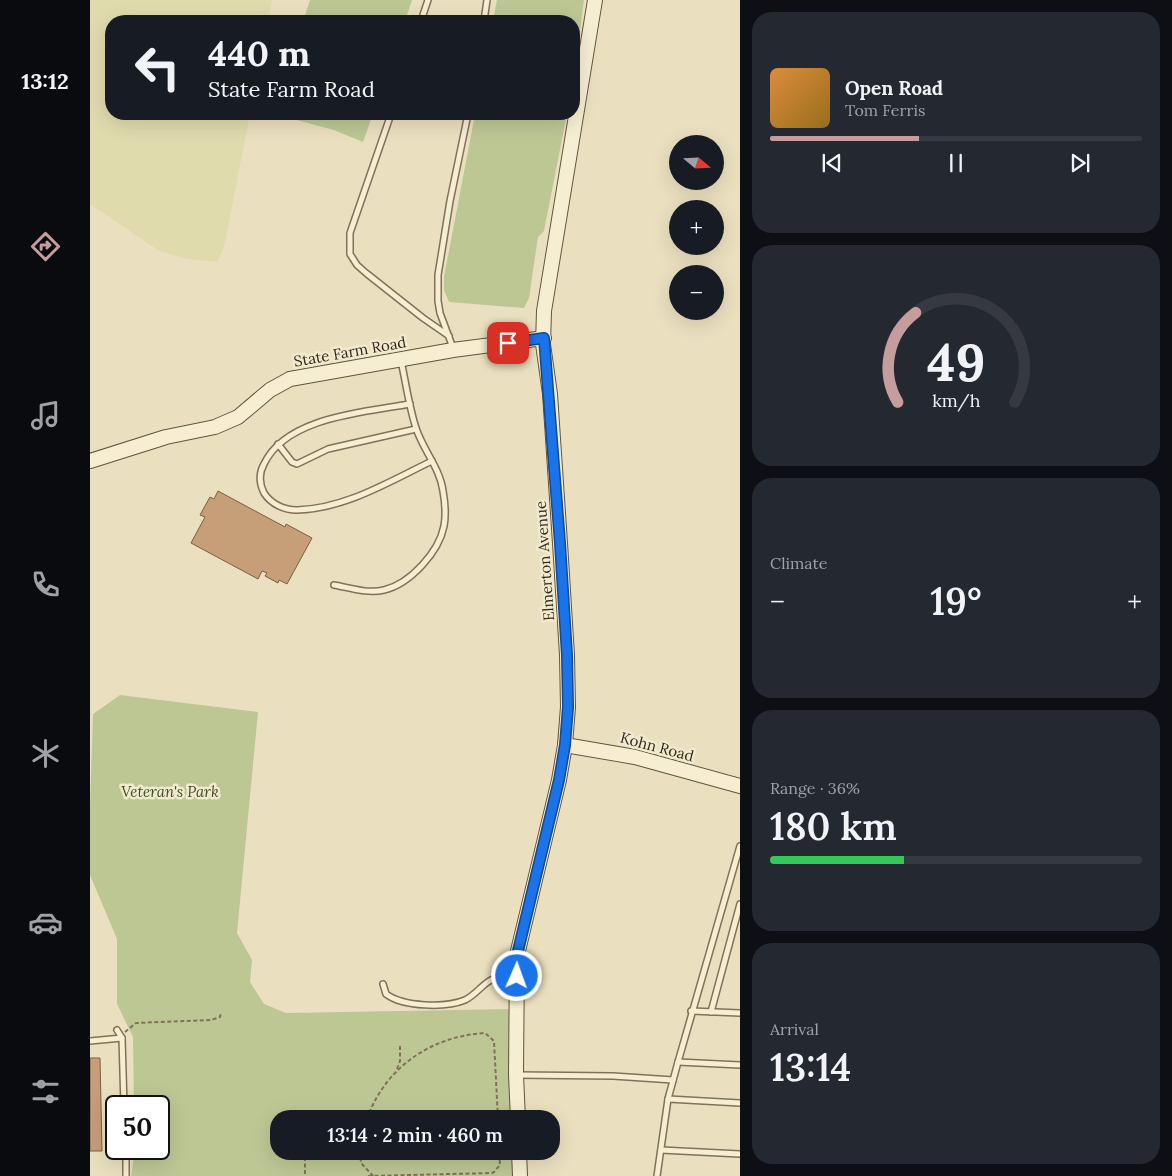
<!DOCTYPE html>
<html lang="en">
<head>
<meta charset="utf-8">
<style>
  :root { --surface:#171b24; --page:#242831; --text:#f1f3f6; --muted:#9ea1a6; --line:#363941; --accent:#c49d9c }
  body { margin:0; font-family:Lora,serif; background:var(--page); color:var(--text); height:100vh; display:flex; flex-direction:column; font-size:19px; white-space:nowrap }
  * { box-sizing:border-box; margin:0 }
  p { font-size:16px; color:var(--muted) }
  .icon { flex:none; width:28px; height:28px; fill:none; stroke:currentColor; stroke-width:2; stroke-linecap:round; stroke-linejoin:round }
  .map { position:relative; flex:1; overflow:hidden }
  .sheet { display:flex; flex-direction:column; gap:12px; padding:12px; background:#0d0f14; width:432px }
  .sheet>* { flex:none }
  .top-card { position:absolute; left:15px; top:15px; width:475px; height:105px; border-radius:20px; box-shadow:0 5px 20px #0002; background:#171b24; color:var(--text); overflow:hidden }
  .needle { width:32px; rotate:109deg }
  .controls { position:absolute; left:579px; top:135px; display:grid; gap:10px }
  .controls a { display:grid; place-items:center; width:55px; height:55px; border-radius:50%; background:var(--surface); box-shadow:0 5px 20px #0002; font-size:25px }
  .speed { position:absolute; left:15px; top:1095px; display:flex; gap:10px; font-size:25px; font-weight:700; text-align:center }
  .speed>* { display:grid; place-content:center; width:65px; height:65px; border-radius:50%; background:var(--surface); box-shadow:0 5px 20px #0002; line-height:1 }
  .speed .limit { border:2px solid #111; border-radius:8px; background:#fff; color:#111 }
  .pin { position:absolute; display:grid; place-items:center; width:42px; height:42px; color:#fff; margin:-21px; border-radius:10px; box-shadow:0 2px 8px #0006 }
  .me { position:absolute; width:55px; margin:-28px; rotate:2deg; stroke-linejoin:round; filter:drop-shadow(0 0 4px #0008) }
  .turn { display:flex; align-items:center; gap:18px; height:105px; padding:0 20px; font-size:22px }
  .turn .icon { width:65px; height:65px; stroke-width:2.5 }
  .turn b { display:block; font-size:35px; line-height:42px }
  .big { font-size:38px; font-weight:600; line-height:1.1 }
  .sheet .card { flex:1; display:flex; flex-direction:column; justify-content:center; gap:8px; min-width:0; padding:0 18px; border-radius:20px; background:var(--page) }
  .sheet .dial { align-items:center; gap:0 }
  .dial svg { height:130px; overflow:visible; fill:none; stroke:var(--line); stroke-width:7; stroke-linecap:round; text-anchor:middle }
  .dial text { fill:var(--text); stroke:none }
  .song { display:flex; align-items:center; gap:15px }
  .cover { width:60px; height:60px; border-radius:8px; background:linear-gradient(135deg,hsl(30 70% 55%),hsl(40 70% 35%)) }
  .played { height:5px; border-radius:2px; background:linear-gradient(90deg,var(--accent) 40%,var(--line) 40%) }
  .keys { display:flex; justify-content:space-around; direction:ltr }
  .heat { display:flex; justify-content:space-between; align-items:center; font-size:28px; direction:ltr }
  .charge { height:8px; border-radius:4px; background:linear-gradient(90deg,#34c759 36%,var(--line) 0) }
  .trip { position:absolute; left:180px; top:1110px; width:290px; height:50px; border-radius:20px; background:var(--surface); box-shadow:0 5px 20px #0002; font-weight:600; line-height:50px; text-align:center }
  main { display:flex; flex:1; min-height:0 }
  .tab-bar { display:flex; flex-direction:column; width:90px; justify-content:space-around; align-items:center; background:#090b0e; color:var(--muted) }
  .tab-bar .icon { width:35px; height:35px }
  .tab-bar .selected { color:var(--accent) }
  .tab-bar b { font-size:22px; color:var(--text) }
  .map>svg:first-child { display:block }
</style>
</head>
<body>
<main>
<nav class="tab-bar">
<b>13:12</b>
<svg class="icon selected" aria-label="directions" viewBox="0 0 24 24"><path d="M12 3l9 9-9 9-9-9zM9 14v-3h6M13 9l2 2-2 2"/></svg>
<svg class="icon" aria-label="music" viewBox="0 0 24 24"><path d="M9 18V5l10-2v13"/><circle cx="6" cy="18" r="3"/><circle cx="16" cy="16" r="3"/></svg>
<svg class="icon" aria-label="phone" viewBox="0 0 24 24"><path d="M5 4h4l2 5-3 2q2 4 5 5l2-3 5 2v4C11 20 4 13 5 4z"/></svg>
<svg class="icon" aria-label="climate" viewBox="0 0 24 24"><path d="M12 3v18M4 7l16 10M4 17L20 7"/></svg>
<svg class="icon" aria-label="car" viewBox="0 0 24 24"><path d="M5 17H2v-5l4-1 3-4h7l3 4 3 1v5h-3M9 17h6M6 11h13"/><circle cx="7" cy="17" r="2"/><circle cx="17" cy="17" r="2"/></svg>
<svg class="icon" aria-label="filters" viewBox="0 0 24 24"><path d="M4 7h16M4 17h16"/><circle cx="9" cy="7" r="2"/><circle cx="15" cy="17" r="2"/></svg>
</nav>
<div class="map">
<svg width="650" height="1176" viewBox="0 0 650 1176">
  <rect width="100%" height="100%" fill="#eae0bf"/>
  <path fill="#dfdbad" d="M0 0H182L178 21H21V114H160L134 248 127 262 97 259 69 251 0 204Z"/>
  <g fill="#bdc794">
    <path d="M220 0H322L315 21H213Z"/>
    <path d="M407 0H494L484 76V21H403Z"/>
    <path d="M184 114H283L273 142 244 130Z"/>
    <path d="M385 114H477L454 231 448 237 439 298 434 308 359 302 354 290V277Z"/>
    <path d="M30 695 168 712 147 933 162 960 160 982 174 1004 196 1013 422 1009 424 1119H189V1151H425V1176H41L45 1149H69V1106H44L43 1037 27 1004V939L0 875V806L3 714Z"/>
  </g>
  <g fill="#c69e78" stroke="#7e5e41">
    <path d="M128 491 195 527 196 524 222 538 197 584 189 580 188 583 175 576 177 573 172 571 168 579 101 543 115 517 110 515 120 497 124 499Z"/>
    <path d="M0 1058H10L12 1151H0Z"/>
  </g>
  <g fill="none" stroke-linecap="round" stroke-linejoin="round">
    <g stroke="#817159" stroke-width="8">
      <g id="lane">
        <path d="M331 21 338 0"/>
        <path d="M394 21 397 0"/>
        <path d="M301 114 260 233V254L267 265 276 273 333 318 359 336"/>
        <path d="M363 348 350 313 348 301V275L360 201 378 114"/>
        <path d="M320 404C275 412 196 417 174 464 169 473 169 483 174 493 181 504 194 510 207 510 255 509 300 481 342 461"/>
        <path d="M188 444 202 462 207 464 238 449 326 429"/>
        <path d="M244 585C260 588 278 594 294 590 320 584 349 552 354 526 356 515 355 502 353 491 350 468 333 450 326 428 319 407 316 383 311 361"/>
        <path d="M650 846 588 1062 650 1065"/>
        <path d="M293 984 296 994C313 1007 356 1008 375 1000 386 995 393 983 403 979 410 976 419 976 426 976"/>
        <path d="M601 1011 650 1013"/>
        <path d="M621 1012 650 904"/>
        <path d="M27 1030 32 1038 34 1106"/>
        <path d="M0 1041 32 1038"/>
        <path d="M426 1075 523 1076 583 1080"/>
        <path d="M578 1099 588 1062"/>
        <path d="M36 1149V1176"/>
        <path d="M571 1150 650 1154"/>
        <path d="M567 1176 578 1099 650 1103"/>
      </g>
    </g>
    <g stroke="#63533c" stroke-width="16">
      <g id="secondary">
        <path d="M0 461 76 437 125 427 148 417 180 390 200 379 363 350 454 338"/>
        <path d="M475 745 545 757 650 786"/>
        <path d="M428 1119 426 1075 427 955 469 780 475 745 478 707 477 655 470 543 460 394 453 344 454 311 505 0"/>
        <path d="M429 1151 430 1176"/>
      </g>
    </g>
    <g stroke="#817159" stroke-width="2" stroke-dasharray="4 2.5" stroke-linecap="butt">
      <path d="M35 1032 46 1023 121 1020 130 1017 131 1012"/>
      <path d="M307 1069 310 1061V1046"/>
      <path d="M277 1119C295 1067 342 1036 395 1033L404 1041 408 1119"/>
      <path d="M270 1151 271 1163 283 1176"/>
      <path d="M215 1157V1176"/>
      <path d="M278 1176 402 1173 404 1172 410 1165 409 1151"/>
    </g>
    <use href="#lane" stroke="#f6eed1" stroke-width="5"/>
    <use href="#secondary" stroke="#f6eed1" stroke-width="14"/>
  </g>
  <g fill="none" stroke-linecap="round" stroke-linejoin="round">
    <g stroke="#114b97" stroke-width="12">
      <path id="route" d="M418 343 454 338 470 543 477 655 478 707 475 745 469 780 427 955V976"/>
    </g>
    <use href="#route" stroke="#1a73e8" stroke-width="9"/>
  </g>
  <g text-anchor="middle" stroke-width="5" stroke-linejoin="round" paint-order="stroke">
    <g font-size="15" fill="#32281c" stroke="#f2eace">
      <text transform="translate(260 352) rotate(-10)" y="5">State Farm Road</text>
      <text transform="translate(455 561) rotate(-94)" y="5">Elmerton Avenue</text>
      <text transform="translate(567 747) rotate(15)" y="5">Kohn Road</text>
    </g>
    <g font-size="15" font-style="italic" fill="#3f4d24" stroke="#f2eace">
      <text x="80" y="797">Veteran's Park</text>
    </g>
  </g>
</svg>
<div class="controls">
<a><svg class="needle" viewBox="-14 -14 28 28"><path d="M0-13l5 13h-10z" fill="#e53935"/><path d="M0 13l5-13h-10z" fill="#9ea1a6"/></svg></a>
<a>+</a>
<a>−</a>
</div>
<div class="speed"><div class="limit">50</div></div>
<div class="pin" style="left:418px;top:343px;background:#d93025"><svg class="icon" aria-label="arrive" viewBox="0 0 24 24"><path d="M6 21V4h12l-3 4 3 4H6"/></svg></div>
<svg class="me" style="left:427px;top:976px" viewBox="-20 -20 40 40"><circle r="17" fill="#1a73e8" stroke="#fff" stroke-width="3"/><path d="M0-11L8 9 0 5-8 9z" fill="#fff"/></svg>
<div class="trip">13:14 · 2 min · 460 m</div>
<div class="top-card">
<div class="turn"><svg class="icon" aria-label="left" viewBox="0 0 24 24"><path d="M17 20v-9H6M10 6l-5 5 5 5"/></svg><div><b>440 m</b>State Farm Road</div></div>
</div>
</div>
<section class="sheet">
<div class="card">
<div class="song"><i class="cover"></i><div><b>Open Road</b><p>Tom Ferris</p></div></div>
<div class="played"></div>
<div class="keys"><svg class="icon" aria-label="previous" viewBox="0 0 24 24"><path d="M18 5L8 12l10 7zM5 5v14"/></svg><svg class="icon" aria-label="pause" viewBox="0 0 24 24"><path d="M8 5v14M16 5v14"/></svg><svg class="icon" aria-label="next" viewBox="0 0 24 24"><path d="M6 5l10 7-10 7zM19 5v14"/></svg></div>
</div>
<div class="card dial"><svg viewBox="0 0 100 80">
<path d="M14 69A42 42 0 1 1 86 69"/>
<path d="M14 69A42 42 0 0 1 25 14" stroke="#c49d9c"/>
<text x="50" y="56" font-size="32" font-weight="700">49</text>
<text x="50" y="72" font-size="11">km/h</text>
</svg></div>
<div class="card"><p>Climate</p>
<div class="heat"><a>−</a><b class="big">19°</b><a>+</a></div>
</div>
<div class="card"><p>Range · 36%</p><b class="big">180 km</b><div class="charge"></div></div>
<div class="card"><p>Arrival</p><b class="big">13:14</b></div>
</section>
</main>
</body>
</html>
